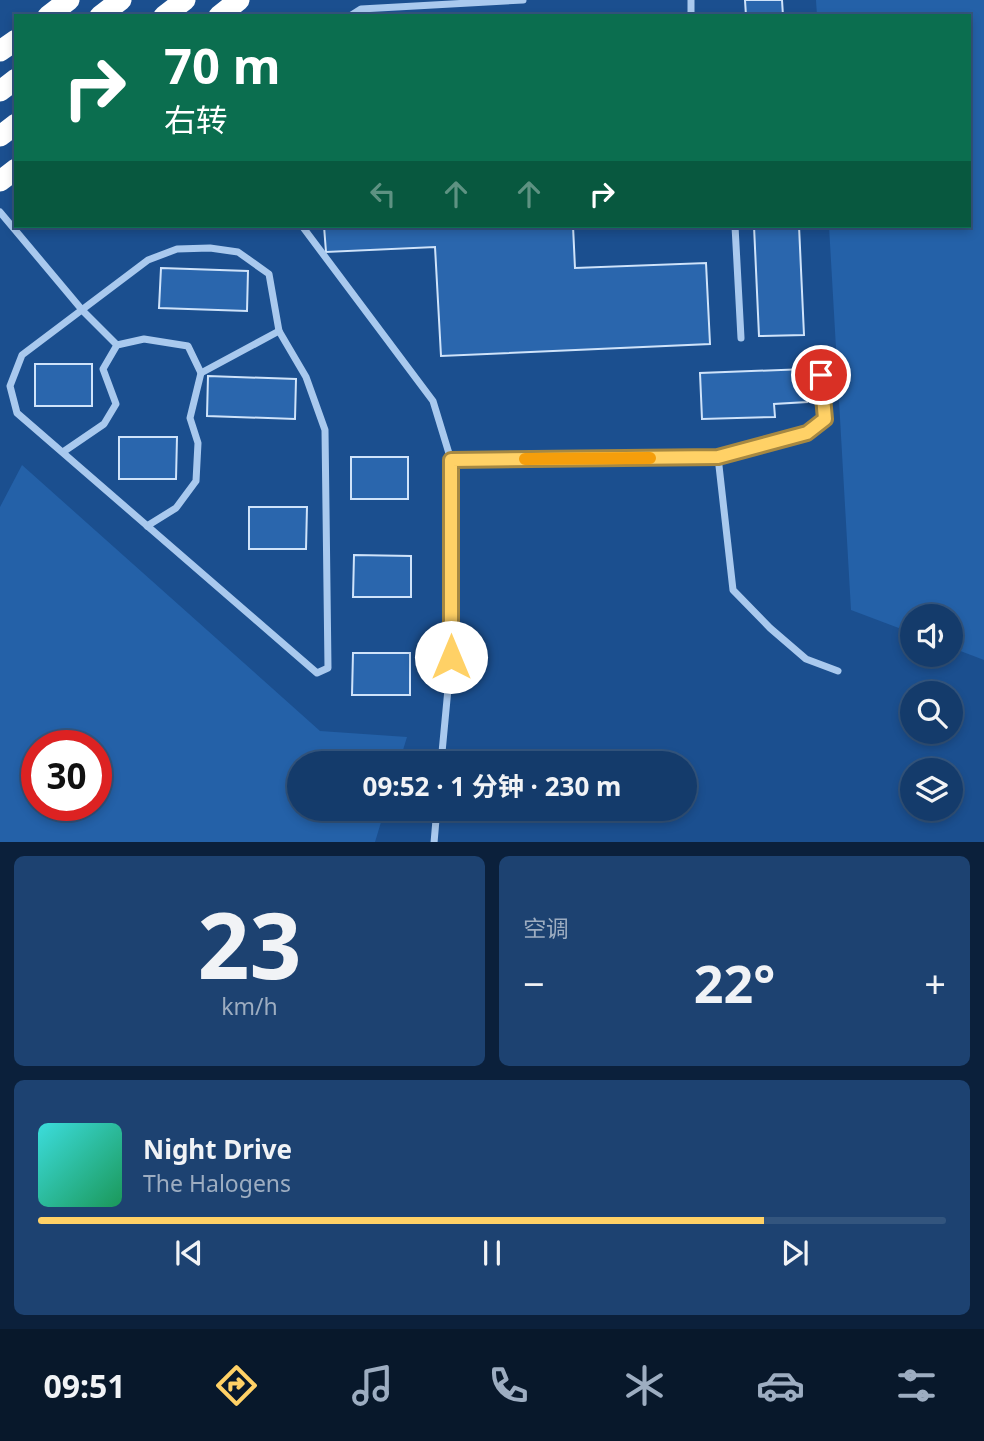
<!DOCTYPE html>
<html lang="zh">
<head>
<meta charset="utf-8">
<style>
  :root { --surface:#143b6b; --page:#1d4271; --text:#f1f3f6; --muted:#9dadc1; --line:#33557e; --accent:#ffd166 }
  body { margin:0; font-family:"Noto Sans","Noto Sans SC",sans-serif; background:var(--page); color:var(--text); height:100vh; display:flex; flex-direction:column; font-size:26px; white-space:nowrap }
  * { box-sizing:border-box; margin:0 }
  p { font-size:23px; color:var(--muted) }
  .icon { flex:none; width:38px; height:38px; fill:none; stroke:currentColor; stroke-width:2; stroke-linecap:round; stroke-linejoin:round }
  .map { position:relative; height:842px; overflow:hidden }
  .panel { display:flex; flex-direction:column; gap:14px; padding:14px; background:#0b203b; flex:1 }
  .panel>* { flex:none }
  .top-card { position:absolute; left:14px; top:14px; width:957px; height:214px; border-radius:0px; box-shadow:0 4px 10px #0003,0 0 0 2px var(--line); background:#0b6e4f; color:#fff; overflow:hidden }
  .tools { position:absolute; left:900px; top:604px; display:grid; gap:14px }
  .tools a { display:grid; place-items:center; width:63px; height:63px; border-radius:50%; background:var(--surface); box-shadow:0 4px 10px #0003,0 0 0 2px var(--line); font-size:35px }
  .speed { position:absolute; left:21px; top:730px; display:flex; gap:14px; font-size:35px; font-weight:700; text-align:center }
  .speed>* { display:grid; place-content:center; width:91px; height:91px; border-radius:50%; background:var(--surface); box-shadow:0 4px 10px #0003,0 0 0 2px var(--line); line-height:1 }
  .speed .limit { border:10px solid #d22; background:#fff; color:#111 }
  .pin { position:absolute; display:grid; place-items:center; width:60px; height:60px; color:#fff; margin:-30px; border:4px solid #fff; border-radius:50%; box-shadow:0 2px 7px #0007 }
  .me { position:absolute; width:77px; margin:-38px; rotate:0deg; stroke-linejoin:round; filter:drop-shadow(0 0 5px #0008) }
  .turn { display:flex; align-items:center; gap:24px; height:147px; padding:0 35px; font-size:32px }
  .turn .icon { width:91px; height:91px; stroke-width:2.5 }
  .turn b { display:block; font-size:49px; line-height:60px }
  .lanes { display:flex; align-items:center; height:66px; padding:0 35px; background:#0003; justify-content:center; gap:35px; direction:ltr }
  .lanes .off { opacity:.35 }
  .big { font-size:52px; font-weight:700; line-height:1.1 }
  .panel .tile { flex:1; display:flex; flex-direction:column; justify-content:center; gap:10px; min-width:0; padding:0 24px; border-radius:10px; background:var(--page) }
  .panel .dial { align-items:center; gap:0 }
  .dial b { font-size:91px; line-height:1 }
  .song { display:flex; align-items:center; gap:21px }
  .cover { width:84px; height:84px; border-radius:10px; background:linear-gradient(135deg,hsl(180 70% 55%),hsl(150 70% 35%)) }
  .played { height:7px; border-radius:4px; background:linear-gradient(90deg,var(--accent) 80%,var(--line) 80%) }
  .keys { display:flex; justify-content:space-around; direction:ltr }
  .heat { display:flex; justify-content:space-between; align-items:center; font-size:38px; direction:ltr }
  .panel .tiles { flex:1; display:grid; gap:14px; grid-template-columns:1fr 1fr }
  .tile:last-child { grid-column:span 2 }
  .trip { position:absolute; left:287px; top:751px; width:410px; height:70px; border-radius:35px; background:var(--surface); box-shadow:0 4px 10px #0003,0 0 0 2px var(--line); font-weight:700; line-height:70px; text-align:center }
  .menu { display:flex; height:112px; justify-content:space-around; align-items:center; background:#08182b; color:var(--muted) }
  .menu .icon { width:49px; height:49px }
  .menu .on { color:var(--accent) }
  .menu b { font-size:32px; color:var(--text) }
  .map>svg:first-child { display:block }
</style>
</head>
<body>
<div class="map">
<svg width="984" height="843" viewBox="0 0 984 843">
  <rect width="100%" height="100%" fill="#1b4f8f"/>
  <g fill="#2461a8" fill-rule="evenodd">
    <path d="M816 0H984V660L950 647V616H912V633L851 610 829 226H970V16H817Z"/>
    <path d="M22 465 320 731 407 737 399 763H299V808L385 809 375 842H0V507ZM37 746H96V805H37Z"/>
  </g>
  <g fill="#2a66ad" stroke="#cfe3fa" stroke-width="2">
    <path d="M745 0H782L783 16H746Z"/>
    <path d="M324 226H573L575 268 706 263 710 344 441 356 435 247 326 252Z"/>
    <path d="M754 226H799L804 335 759 336Z"/>
    <path d="M161 268 248 271 247 311 159 308Z"/>
    <rect x="35" y="364" width="57" height="42"/>
    <path d="M806 369 807 402 774 404 775 417 702 419 700 373Z"/>
    <path d="M208 376 296 379 295 419 207 416Z"/>
    <path d="M119 437H177L176 479H119Z"/>
    <rect x="351" y="457" width="57" height="42"/>
    <path d="M249 507H307L306 549H249Z"/>
    <path d="M354 555 411 556V597H353Z"/>
    <path d="M353 653H410V695H352Z"/>
  </g>
  <g fill="none" stroke-linecap="round" stroke-linejoin="round">
    <g stroke="#a9c9ee" stroke-width="7">
      <path d="M691 0V16"/>
      <path d="M350 16 361 9 523 0"/>
      <path d="M0 212 83 311 117 345"/>
      <path d="M302 226 433 401 451 460V657L441 763"/>
      <path d="M735 226 741 338"/>
      <path d="M210 248 238 252 269 274 279 331 306 377 325 430 328 668 317 673 17 413 10 386 22 355 148 260 177 249Z"/>
      <path d="M201 373 279 331"/>
      <path d="M63 452 104 424 116 404 103 369 117 345 144 339 188 346 201 373 190 418 198 443 196 481 176 508 147 526"/>
      <path d="M718 457 733 590 770 628 806 659 838 671"/>
      <path d="M451 460 718 457 807 433 825 419 821 375"/>
      <path d="M434 843 437 808"/>
    </g>
    <g stroke="#fff" stroke-width="21">
      <path d="M48 16 69 0"/>
      <path d="M100 16 121 0"/>
      <path d="M164 16 185 0"/>
      <path d="M219 16 239 0"/>
      <path d="M0 51 16 40"/>
      <path d="M0 91 16 79"/>
      <path d="M0 136 16 124"/>
      <path d="M0 181 16 169"/>
    </g>
  </g>
  <g fill="none" stroke-linecap="round" stroke-linejoin="round">
    <g stroke="#a68842" stroke-width="18">
      <path id="route" d="M451 657V460L718 457 807 433 825 419 821 375"/>
    </g>
    <use href="#route" stroke="#ffd166" stroke-width="12"/>
    <path stroke="#f59e0b" stroke-width="12" d="M525 459 650 458"/>
  </g>
</svg>
<div class="tools">
<a><svg class="icon" aria-label="sound" viewBox="0 0 24 24"><path d="M4 9h4l5-4v14l-5-4H4zM17 9q2 3 0 6"/></svg></a>
<a><svg class="icon" aria-label="search" viewBox="0 0 24 24"><circle cx="10" cy="10" r="6"/><path d="M15 15l6 6"/></svg></a>
<a><svg class="icon" aria-label="layers" viewBox="0 0 24 24"><path d="M12 4l9 5-9 5-9-5zM3 14l9 5 9-5"/></svg></a>
</div>
<div class="speed"><div class="limit">30</div></div>
<div class="pin" style="left:821px;top:375px;background:#d93025"><svg class="icon" aria-label="arrive" viewBox="0 0 24 24"><path d="M6 21V4h12l-3 4 3 4H6"/></svg></div>
<svg class="me" style="left:451px;top:657px" viewBox="-20 -20 40 40"><circle r="19" fill="#fff"/><path d="M0-13L10 11 0 6-10 11z" fill="#ffd166"/></svg>
<div class="trip">09:52 · 1 分钟 · 230 m</div>
<div class="top-card">
<div class="turn"><svg class="icon" aria-label="right" viewBox="0 0 24 24"><path d="M7 20v-9h11M14 6l5 5-5 5"/></svg><div><b>70 m</b>右转</div></div>
<div class="lanes"><svg class="icon off" aria-label="left" viewBox="0 0 24 24"><path d="M17 20v-9H6M10 6l-5 5 5 5"/></svg><svg class="icon off" aria-label="ahead" viewBox="0 0 24 24"><path d="M12 20V5M6 11l6-6 6 6"/></svg><svg class="icon off" aria-label="ahead" viewBox="0 0 24 24"><path d="M12 20V5M6 11l6-6 6 6"/></svg><svg class="icon" aria-label="right" viewBox="0 0 24 24"><path d="M7 20v-9h11M14 6l5 5-5 5"/></svg></div>
</div>
</div>
<section class="panel">
<div class="tiles">
<div class="tile dial"><b>23</b><p>km/h</p></div>
<div class="tile"><p>空调</p>
<div class="heat"><a>−</a><b class="big">22°</b><a>+</a></div>
</div>
<div class="tile">
<div class="song"><i class="cover"></i><div><b>Night Drive</b><p>The Halogens</p></div></div>
<div class="played"></div>
<div class="keys"><svg class="icon" aria-label="previous" viewBox="0 0 24 24"><path d="M18 5L8 12l10 7zM5 5v14"/></svg><svg class="icon" aria-label="pause" viewBox="0 0 24 24"><path d="M8 5v14M16 5v14"/></svg><svg class="icon" aria-label="next" viewBox="0 0 24 24"><path d="M6 5l10 7-10 7zM19 5v14"/></svg></div>
</div>
</div>
</section>
<nav class="menu">
<b>09:51</b>
<svg class="icon on" aria-label="directions" viewBox="0 0 24 24"><path d="M12 3l9 9-9 9-9-9zM9 14v-3h6M13 9l2 2-2 2"/></svg>
<svg class="icon" aria-label="music" viewBox="0 0 24 24"><path d="M9 18V5l10-2v13"/><circle cx="6" cy="18" r="3"/><circle cx="16" cy="16" r="3"/></svg>
<svg class="icon" aria-label="phone" viewBox="0 0 24 24"><path d="M5 4h4l2 5-3 2q2 4 5 5l2-3 5 2v4C11 20 4 13 5 4z"/></svg>
<svg class="icon" aria-label="climate" viewBox="0 0 24 24"><path d="M12 3v18M4 7l16 10M4 17L20 7"/></svg>
<svg class="icon" aria-label="car" viewBox="0 0 24 24"><path d="M5 17H2v-5l4-1 3-4h7l3 4 3 1v5h-3M9 17h6M6 11h13"/><circle cx="7" cy="17" r="2"/><circle cx="17" cy="17" r="2"/></svg>
<svg class="icon" aria-label="filters" viewBox="0 0 24 24"><path d="M4 7h16M4 17h16"/><circle cx="9" cy="7" r="2"/><circle cx="15" cy="17" r="2"/></svg>
</nav>
</body>
</html>
